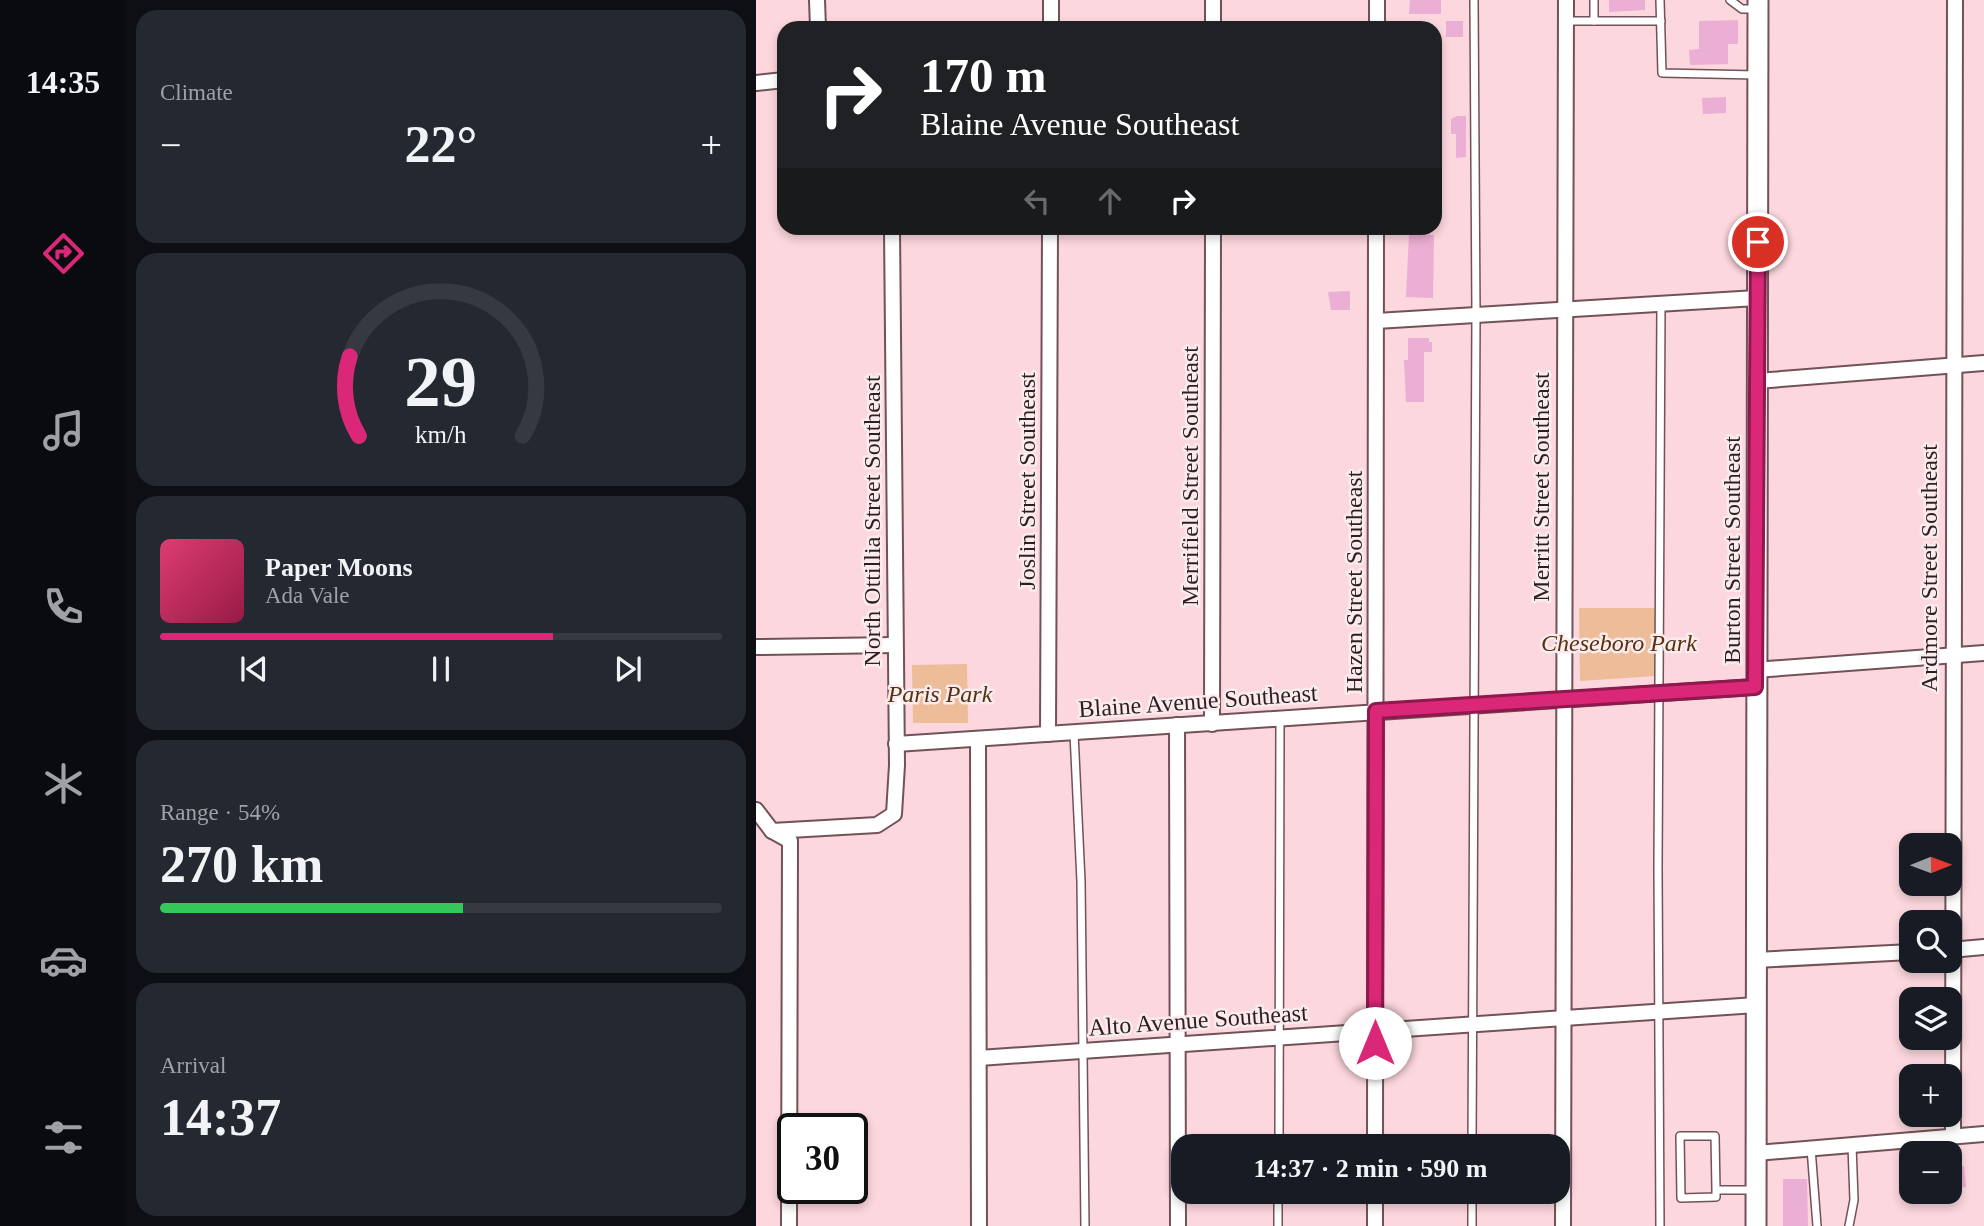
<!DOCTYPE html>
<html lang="en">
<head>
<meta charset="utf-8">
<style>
  :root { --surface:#171b24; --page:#242831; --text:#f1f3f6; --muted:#9ea1a6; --line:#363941; --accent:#db2777 }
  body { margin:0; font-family:"Times New Roman",serif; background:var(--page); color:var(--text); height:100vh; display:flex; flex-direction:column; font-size:26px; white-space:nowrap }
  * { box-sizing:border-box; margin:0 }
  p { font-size:23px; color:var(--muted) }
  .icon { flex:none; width:38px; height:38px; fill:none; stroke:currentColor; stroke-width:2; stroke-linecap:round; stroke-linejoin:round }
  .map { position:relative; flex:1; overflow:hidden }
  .drawer { display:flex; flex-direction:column; gap:10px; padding:10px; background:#0d0f14; width:630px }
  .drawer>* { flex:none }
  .guide { position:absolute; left:21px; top:21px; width:665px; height:214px; border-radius:21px; box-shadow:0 4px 10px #0003; background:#202124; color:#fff; overflow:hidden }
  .needle { width:46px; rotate:89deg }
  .tools { position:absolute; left:1143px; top:833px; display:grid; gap:14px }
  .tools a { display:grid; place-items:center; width:63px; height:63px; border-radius:14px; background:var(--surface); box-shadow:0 4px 10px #0003; font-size:35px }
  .speed { position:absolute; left:21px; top:1113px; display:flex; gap:14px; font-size:35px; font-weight:700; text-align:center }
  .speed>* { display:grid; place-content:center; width:91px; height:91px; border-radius:50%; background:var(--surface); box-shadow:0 4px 10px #0003; line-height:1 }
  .speed .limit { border:4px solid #111; border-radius:10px; background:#fff; color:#111 }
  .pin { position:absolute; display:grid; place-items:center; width:60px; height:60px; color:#fff; margin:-30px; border:4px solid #fff; border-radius:50%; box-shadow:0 2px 7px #0007 }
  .me { position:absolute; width:77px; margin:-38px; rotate:0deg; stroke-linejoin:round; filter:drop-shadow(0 0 5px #0008) }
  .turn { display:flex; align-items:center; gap:24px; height:147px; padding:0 28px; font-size:32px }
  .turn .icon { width:91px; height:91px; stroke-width:2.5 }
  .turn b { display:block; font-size:49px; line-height:60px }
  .lanes { display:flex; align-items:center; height:66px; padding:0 28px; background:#0003; justify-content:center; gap:35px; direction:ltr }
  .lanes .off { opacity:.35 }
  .big { font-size:52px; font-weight:700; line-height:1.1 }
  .drawer .widget { flex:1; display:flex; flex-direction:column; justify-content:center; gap:10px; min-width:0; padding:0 24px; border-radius:21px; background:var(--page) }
  .drawer .dial { align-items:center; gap:0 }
  .dial svg { height:182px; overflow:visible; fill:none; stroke:var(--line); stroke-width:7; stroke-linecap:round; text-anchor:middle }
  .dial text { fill:var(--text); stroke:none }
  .song { display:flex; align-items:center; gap:21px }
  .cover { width:84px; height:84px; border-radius:10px; background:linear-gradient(135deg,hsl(340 70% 55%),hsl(340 70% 35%)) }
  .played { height:7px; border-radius:4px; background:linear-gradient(90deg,var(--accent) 70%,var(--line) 70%) }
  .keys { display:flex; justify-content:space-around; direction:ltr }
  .heat { display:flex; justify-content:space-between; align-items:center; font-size:38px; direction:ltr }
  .charge { height:10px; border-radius:5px; background:linear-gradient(90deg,#34c759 54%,var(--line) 0) }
  .trip { position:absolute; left:415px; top:1134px; width:399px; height:70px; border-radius:21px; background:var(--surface); box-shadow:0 4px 10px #0003; font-weight:700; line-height:70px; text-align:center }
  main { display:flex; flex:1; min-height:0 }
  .dock { display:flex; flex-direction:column; width:126px; justify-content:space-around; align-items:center; background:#090b0e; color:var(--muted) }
  .dock .icon { width:49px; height:49px }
  .dock .active { color:var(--accent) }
  .dock b { font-size:32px; color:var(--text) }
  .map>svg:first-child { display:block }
</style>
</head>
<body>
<main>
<nav class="dock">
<b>14:35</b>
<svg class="icon active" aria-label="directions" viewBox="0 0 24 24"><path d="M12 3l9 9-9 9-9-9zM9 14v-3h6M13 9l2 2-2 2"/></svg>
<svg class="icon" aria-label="music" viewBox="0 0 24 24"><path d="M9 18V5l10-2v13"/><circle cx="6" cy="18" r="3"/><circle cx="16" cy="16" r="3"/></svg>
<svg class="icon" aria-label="phone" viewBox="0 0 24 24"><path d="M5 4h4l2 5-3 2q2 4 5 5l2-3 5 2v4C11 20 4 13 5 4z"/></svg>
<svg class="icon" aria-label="climate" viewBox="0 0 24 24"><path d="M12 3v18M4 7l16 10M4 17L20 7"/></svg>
<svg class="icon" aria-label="car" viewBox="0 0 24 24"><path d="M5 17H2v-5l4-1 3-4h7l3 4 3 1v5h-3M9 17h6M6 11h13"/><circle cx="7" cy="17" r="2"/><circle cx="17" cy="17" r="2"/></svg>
<svg class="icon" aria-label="filters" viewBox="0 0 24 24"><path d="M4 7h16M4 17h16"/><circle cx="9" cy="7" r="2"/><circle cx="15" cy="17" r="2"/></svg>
</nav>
<section class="drawer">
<div class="widget"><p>Climate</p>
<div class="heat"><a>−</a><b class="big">22°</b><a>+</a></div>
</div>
<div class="widget dial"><svg viewBox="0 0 100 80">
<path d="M14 69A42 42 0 1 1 86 69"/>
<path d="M14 69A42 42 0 0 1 10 34" stroke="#db2777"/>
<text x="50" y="56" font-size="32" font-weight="700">29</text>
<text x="50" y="72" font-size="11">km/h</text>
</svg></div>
<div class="widget">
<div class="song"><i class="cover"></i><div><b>Paper Moons</b><p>Ada Vale</p></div></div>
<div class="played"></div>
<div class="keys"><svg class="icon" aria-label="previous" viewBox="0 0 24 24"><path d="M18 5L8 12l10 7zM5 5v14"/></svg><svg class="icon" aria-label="pause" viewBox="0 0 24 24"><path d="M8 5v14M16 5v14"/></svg><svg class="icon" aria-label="next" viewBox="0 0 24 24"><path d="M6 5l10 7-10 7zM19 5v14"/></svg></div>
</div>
<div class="widget"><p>Range · 54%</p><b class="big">270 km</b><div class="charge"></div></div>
<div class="widget"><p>Arrival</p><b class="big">14:37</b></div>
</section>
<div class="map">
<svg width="1228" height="1226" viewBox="0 0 1228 1226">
  <rect width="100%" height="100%" fill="#fcd7dd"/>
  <g fill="#edbc98">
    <path d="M823 608H901L900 676 824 681Z"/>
    <path d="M211 664 212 723H157L156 665Z"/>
  </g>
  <g fill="#ebaed4">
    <path d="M654 0H685V14H653Z"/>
    <path d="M853 0H889V10L853 12Z"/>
    <path d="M982 20V44H972V64L934 65 933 50 943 49V21Z"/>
    <rect x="690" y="21" width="17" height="16"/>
    <path d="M970 97V113L947 114 946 98Z"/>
    <path d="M701 116H710V157L700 158V134H695V119Z"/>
    <path d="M653 234 678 235 677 298 650 297Z"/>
    <path d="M594 291V310H575L572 292Z"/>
    <path d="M652 338H673V342H676V352H668V402H650L648 360H652Z"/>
    <path d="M1208 1166 1210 1187 1194 1189V1168Z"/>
    <path d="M1027 1179H1051L1052 1226H1027Z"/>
  </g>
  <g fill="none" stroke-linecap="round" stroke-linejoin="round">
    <g stroke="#715258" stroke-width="10">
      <g id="service">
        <path d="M838 0V21"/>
        <path d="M904 0 906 73 1001 75"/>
        <path d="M974 0 986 9H1002"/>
        <path d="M810 21H905"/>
        <path d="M318 733 325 881 329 1226"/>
        <path d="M523 1146 524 719"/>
        <path d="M716 1146 720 315 718 0"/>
        <path d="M1055 1148 1061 1226"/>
        <path d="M960 1190V1197L925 1198 924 1136H959L960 1190H999"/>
        <path d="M522 1226V1192"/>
        <path d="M716 1226V1192"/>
        <path d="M904 1226 902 869 905 305"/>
        <path d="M1093 1226 1098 1200 1096 1145"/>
      </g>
    </g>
    <g stroke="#715258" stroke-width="18">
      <g id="minor">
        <path d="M61 0 62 28"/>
        <path d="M295 28V0"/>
        <path d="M457 28V0"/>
        <path d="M621 28V0"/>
        <path d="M0 83 28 80"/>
        <path d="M620 321 1001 298"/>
        <path d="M1001 381 1228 363"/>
        <path d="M0 647 139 645"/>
        <path d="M999 670 1228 653"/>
        <path d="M456 724 457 228"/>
        <path d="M421 725 422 1226"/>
        <path d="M292 734 294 228"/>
        <path d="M222 739 223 1226"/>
        <path d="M140 744 999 687"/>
        <path d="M0 810 16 831 34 841 33 1226"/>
        <path d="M16 831 121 825 138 814 141 765 136 228"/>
        <path d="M1194 950 1228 947"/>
        <path d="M1000 960 1155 952"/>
        <path d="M223 1058 1000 1005"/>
        <path d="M1197 1137 1199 0"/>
        <path d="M619 1146 620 228"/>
        <path d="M1000 1153 1228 1134"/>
        <path d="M619 1192V1226"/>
        <path d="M807 1226 810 0"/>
      </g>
    </g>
    <g stroke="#715258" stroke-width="23">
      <path id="secondary" d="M1000 1226 1002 0"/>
    </g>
    <use href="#service" stroke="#fff" stroke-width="7"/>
    <use href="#minor" stroke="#fff" stroke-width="14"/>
    <use href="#secondary" stroke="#fff" stroke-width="19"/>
  </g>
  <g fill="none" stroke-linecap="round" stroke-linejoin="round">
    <g stroke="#8e194d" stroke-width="18">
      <path id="route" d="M619 1043 620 711 999 687 1002 242"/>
    </g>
    <use href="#route" stroke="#db2777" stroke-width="12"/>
  </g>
  <g text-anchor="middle" stroke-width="5" stroke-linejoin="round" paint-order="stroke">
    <g font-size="24" fill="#2c1e21" stroke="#faebed">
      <text transform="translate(434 476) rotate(-90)" y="8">Merrifield Street Southeast</text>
      <text transform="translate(271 481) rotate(-90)" y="8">Joslin Street Southeast</text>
      <text transform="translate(785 487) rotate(-90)" y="8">Merritt Street Southeast</text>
      <text transform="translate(116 521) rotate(-90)" y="8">North Ottillia Street Southeast</text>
      <text transform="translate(976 550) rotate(-90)" y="8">Burton Street Southeast</text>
      <text transform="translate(1173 568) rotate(-90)" y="8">Ardmore Street Southeast</text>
      <text transform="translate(598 582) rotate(-90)" y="8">Hazen Street Southeast</text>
      <text transform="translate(442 701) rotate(-4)" y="8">Blaine Avenue Southeast</text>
      <text transform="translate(442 1020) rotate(-4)" y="8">Alto Avenue Southeast</text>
    </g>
    <g font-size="24" font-style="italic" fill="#563111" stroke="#faebed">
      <text x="863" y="651">Cheseboro Park</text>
      <text x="184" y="702">Paris Park</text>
    </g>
  </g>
</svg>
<div class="tools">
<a><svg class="needle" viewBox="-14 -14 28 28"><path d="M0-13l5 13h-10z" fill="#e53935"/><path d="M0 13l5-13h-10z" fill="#9ea1a6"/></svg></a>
<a><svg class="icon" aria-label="search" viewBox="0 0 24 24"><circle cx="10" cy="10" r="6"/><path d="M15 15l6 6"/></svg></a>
<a><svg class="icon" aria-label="layers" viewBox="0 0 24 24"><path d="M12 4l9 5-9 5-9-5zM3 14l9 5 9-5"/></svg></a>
<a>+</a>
<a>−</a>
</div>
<div class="speed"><div class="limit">30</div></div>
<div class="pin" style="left:1002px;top:242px;background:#d93025"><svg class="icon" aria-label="arrive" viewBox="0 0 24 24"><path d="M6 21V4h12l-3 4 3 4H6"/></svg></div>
<svg class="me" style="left:619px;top:1043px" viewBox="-20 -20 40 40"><circle r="19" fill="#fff"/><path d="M0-13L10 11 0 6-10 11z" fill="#db2777"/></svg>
<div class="trip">14:37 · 2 min · 590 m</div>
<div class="guide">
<div class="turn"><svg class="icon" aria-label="right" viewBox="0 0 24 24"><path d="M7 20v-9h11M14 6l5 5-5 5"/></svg><div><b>170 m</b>Blaine Avenue Southeast</div></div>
<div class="lanes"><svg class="icon off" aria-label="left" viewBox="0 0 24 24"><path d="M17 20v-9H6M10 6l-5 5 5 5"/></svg><svg class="icon off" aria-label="ahead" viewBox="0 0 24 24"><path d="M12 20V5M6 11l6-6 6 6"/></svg><svg class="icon" aria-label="right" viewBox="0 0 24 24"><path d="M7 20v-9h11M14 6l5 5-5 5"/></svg></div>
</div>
</div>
</main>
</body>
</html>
